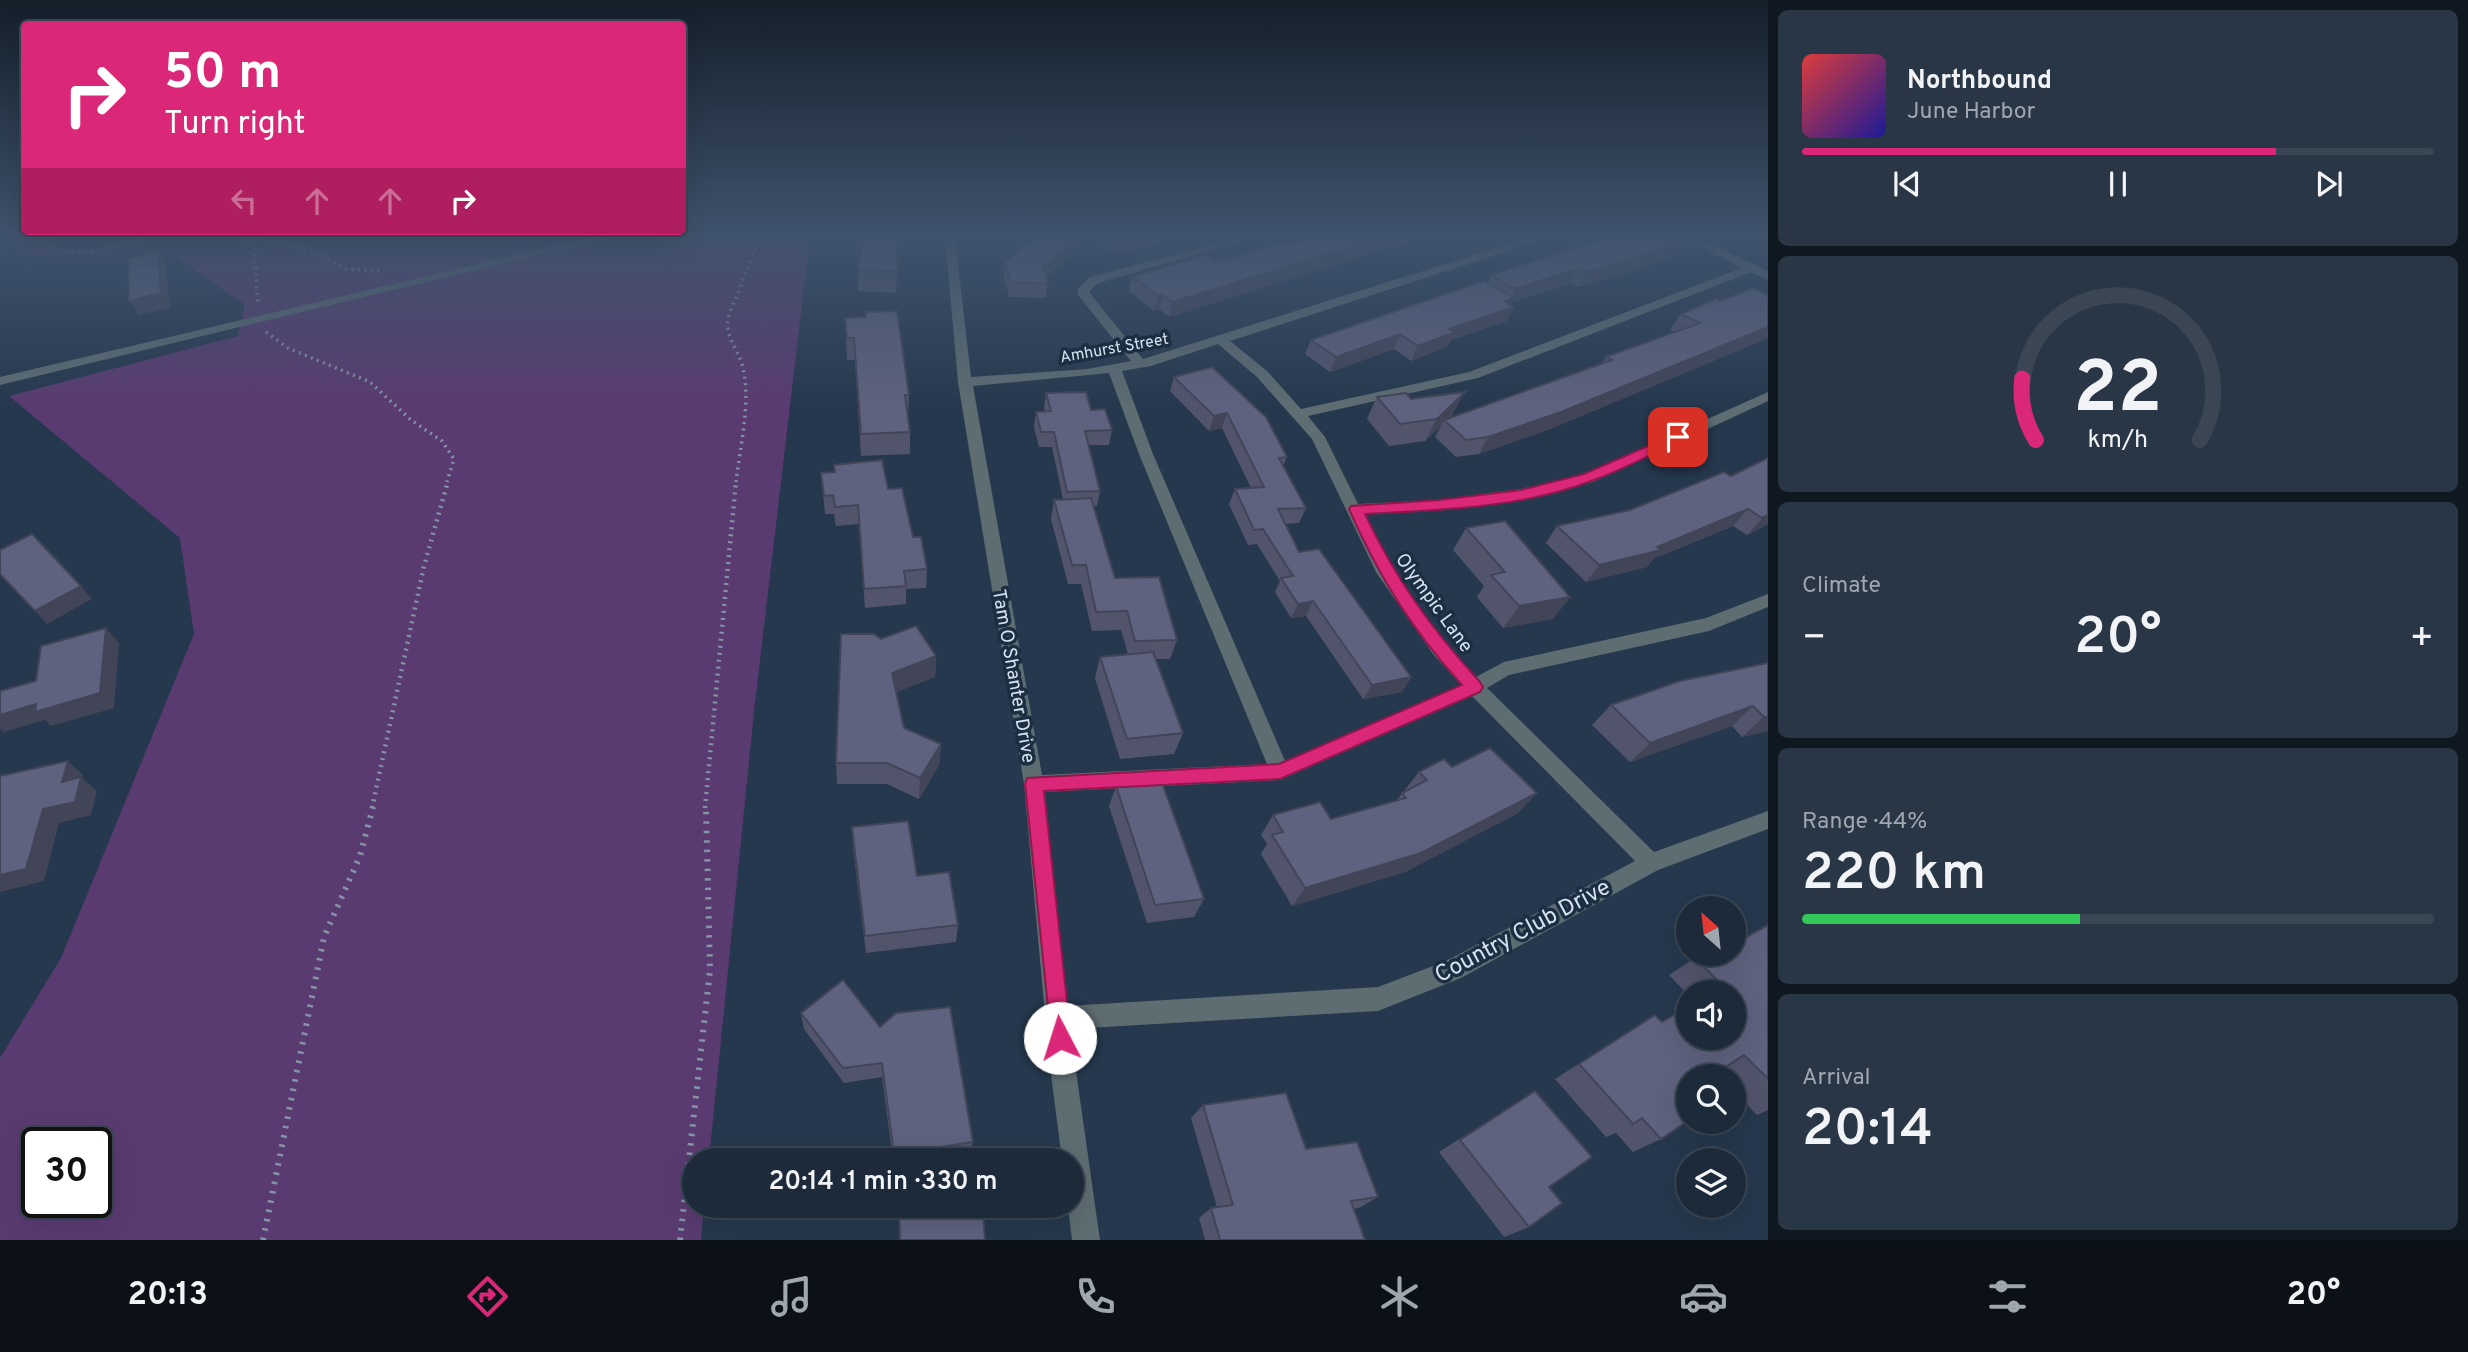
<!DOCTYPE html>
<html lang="en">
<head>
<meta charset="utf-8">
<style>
  :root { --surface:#1c2a3a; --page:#293645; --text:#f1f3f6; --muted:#a0a7af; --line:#3a4654; --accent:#db2777 }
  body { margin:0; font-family:Overpass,sans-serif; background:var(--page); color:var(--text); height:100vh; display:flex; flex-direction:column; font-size:26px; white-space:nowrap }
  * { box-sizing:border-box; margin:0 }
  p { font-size:23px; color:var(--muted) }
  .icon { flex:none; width:38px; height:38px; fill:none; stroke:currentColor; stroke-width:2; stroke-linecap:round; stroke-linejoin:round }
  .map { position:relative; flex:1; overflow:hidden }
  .drawer { display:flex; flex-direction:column; gap:10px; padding:10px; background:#0f1720; width:700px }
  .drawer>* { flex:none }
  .banner { position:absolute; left:21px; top:21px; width:665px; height:214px; border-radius:7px; box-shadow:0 7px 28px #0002,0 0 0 2px var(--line); background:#db2777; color:#fff; overflow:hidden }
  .needle { width:46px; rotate:333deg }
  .tools { position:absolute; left:1676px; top:896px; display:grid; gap:14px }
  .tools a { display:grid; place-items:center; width:70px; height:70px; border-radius:50%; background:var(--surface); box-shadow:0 7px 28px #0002,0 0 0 2px var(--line); font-size:35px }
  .speed { position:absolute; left:21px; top:1127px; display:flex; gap:14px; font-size:35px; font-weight:700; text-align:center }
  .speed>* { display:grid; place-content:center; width:91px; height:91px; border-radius:50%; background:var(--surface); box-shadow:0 7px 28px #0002,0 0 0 2px var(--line); line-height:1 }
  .speed .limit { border:4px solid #111; border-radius:10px; background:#fff; color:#111 }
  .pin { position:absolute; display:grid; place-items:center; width:60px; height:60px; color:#fff; margin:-30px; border-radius:14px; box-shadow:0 4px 10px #0006 }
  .me { position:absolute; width:77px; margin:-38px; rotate:355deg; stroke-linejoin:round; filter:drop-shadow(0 0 5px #0008) }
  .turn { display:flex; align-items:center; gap:24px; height:147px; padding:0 28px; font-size:32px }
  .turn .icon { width:91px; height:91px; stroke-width:2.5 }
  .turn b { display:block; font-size:49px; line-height:60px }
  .lanes { display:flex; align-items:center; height:66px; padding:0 28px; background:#0003; justify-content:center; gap:35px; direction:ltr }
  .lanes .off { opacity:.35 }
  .big { font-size:52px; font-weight:600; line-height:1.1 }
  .drawer .widget { flex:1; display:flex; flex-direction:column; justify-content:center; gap:10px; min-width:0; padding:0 24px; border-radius:10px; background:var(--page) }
  .drawer .dial { align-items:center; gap:0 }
  .dial svg { height:182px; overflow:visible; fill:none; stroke:var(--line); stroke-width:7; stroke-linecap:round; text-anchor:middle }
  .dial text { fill:var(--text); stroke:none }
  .song { display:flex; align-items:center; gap:21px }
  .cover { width:84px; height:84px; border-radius:10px; background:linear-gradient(135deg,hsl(0 70% 55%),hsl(240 70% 35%)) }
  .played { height:7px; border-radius:4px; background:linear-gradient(90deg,var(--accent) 75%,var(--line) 75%) }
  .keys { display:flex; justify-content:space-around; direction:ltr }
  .heat { display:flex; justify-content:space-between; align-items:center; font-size:38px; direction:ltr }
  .charge { height:10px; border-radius:5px; background:linear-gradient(90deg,#34c759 44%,var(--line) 0) }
  .trip { position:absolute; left:682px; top:1148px; width:402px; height:70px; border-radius:35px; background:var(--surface); box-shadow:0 7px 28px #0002,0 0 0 2px var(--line); font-weight:600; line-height:70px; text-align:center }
  .tabs { display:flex; height:112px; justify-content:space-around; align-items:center; background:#0b1117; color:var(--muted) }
  .tabs .icon { width:49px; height:49px }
  .tabs .on { color:var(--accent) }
  .tabs b { font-size:32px; color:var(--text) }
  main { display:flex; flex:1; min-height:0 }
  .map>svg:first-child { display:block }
</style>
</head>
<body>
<main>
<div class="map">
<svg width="1768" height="1240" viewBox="0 0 1768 1240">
  <rect width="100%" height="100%" fill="#25384d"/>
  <path fill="#5a3b71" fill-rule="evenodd" d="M12 236H810L754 711 709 1160H695V1206H704L701 1240H0V1058L61 958 194 634 180 538 9 396 238 336 245 305 171 254 21 256ZM37 1143H96V1202H37Z"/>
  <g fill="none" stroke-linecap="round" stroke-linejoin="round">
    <g stroke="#8594a5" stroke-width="3.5" stroke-dasharray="2 4.5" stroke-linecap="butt">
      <path d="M43 236 41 240C67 266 116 245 147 238"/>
      <path d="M143 236H216L274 242 310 250 345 269 384 271"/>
      <path d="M254 241 258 305"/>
      <path d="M266 332 288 348 370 382 411 420 442 441 454 459 447 482"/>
      <path d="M736 482C740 447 751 403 743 368 738 348 725 338 728 317L761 236"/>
    </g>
    <g stroke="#8594a5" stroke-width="4.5" stroke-dasharray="2 5" stroke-linecap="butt">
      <path d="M372 808 424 566 448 481"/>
      <path d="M705 808 736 481"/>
    </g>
    <g stroke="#8594a5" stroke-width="6" stroke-dasharray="2.5 7" stroke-linecap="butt">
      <path d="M263 1240 324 937 360 856 373 807"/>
      <path d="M680 1240 710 970 706 807"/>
    </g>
    <g fill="#5e6d72" fill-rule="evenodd">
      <path d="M597 236H616L0 385V377Z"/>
      <path d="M945 236 955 238 971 377 1087 369 1131 361 1078 295V289L1090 277 1243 236H1261L1098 283 1089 292 1143 359 1534 236H1551L1549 238 1230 341 1267 371 1301 409 1469 372 1742 268 1680 236H1694L1768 271V280L1751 272 1478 378 1308 416 1325 437 1358 504 1439 500 1521 489 1584 474 1768 392V401L1593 482 1521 499 1439 510 1364 514C1393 574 1430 628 1476 677L1504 662 1706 618 1768 594V607L1709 631 1509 675 1487 688 1654 852 1768 811V829L1658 870 1461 978 1378 1011 1070 1029 1100 1240H1072L1068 1206H1073V1160H1062L1049 1059 1024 784 958 382ZM1218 344 1257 377 1312 439 1376 572 1433 654 1461 685 1285 761 1153 454 1122 371 1151 366ZM1109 373 1139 454 1267 764 1042 775 973 386ZM1472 696 1635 861 1446 961 1378 987 1067 1006 1045 792 1280 780Z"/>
    </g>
  </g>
  <g fill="#52546c">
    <path d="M1034 236H1088L1046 277 1048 284 1046 298 1009 297 1004 276 1005 262Z"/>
    <path d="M1091 236H1161L1160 242 1114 254Z"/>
    <path d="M1319 236H1426L1169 317 1159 309 1154 311 1129 291 1132 277 1216 262 1291 244Z"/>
    <path d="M898 248 896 293 858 291V270Z"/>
    <path d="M1675 256 1599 282 1578 287 1571 283 1512 302 1511 305 1514 307 1506 321 1451 340 1447 347 1411 361 1394 349 1330 372 1305 354 1311 340 1488 283 1491 275Z"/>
    <path d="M1768 295V338L1550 429 1479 454 1456 457 1435 437 1441 426 1425 441 1389 446 1367 419 1377 397 1411 399 1453 414 1449 419 1602 363 1606 357 1675 332 1670 330 1681 314 1720 301Z"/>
    <path d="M845 318 909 395 908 417 910 432V454L861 456 855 360H847Z"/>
    <path d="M1212 367 1287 457 1283 466 1306 508 1299 523 1285 524 1299 552 1411 677 1402 692 1363 699 1306 616 1291 618 1275 592 1280 581 1257 544 1248 545 1229 504 1235 489 1251 488 1222 428 1209 431 1170 391 1174 377Z"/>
    <path d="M1046 393 1091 410 1112 430 1109 445H1089L1100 491 1097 506H1093L1115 578 1177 640 1170 659H1156L1183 733 1174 754 1120 759 1095 678 1100 657 1128 654 1121 630 1092 631 1081 584H1068L1051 519 1054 500 1063 499 1052 447H1039L1034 427 1036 412 1045 411 1044 408Z"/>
    <path d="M834 465 888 489 913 537 927 569 926 588 906 589V604L865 608 859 524 836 526 834 514H825L821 473 834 472Z"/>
    <path d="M1731 476 1768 524 1747 535 1733 526 1653 559 1647 567 1586 582 1546 543 1557 526 1630 510Z"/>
    <path d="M1466 528 1570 597 1553 619 1503 628 1477 597 1484 586 1453 550Z"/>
    <path d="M881 639 936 656 935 677 896 692 904 728 941 744 939 765 919 799 887 784H837L836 763Z"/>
    <path d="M1768 663V731L1742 737 1732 726 1630 762 1592 725 1611 705Z"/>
    <path d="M1452 767 1537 793 1518 813 1405 872 1292 906 1261 854 1267 844 1261 835 1273 815 1331 819 1396 801 1419 772Z"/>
    <path d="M1116 786 1204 899 1194 917 1147 923 1109 806Z"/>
    <path d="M852 827 917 876 958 925 956 942 866 953 853 847Z"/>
    <path d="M1768 925V1110L1757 1115 1734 1091V1076H1721L1718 1073 1682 1097 1661 1139 1633 1152 1616 1133 1606 1137 1555 1079 1655 1015 1662 1022 1734 992H1689V996L1669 975 1695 958 1737 942Z"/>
    <path d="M801 1013 880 1027 973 1142 970 1155 934 1160H893L882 1077 844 1083 804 1029Z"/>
    <path d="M1535 1091 1529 1227 1504 1237 1439 1152Z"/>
    <path d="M1203 1105 1306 1149 1378 1197 1359 1208 1353 1209 1365 1240H1205L1199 1218 1211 1208 1217 1207 1191 1118Z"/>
  </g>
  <g fill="#424558">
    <path d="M899 236 898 248 896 293V271Z"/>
    <path d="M1075 236H1088L1041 282 1043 267Z"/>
    <path d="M1132 236H1161L1160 242 1114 254 1116 240Z"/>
    <path d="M1387 236H1426L1169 317 1172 302Z"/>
    <path d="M1684 242 1675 256 1599 282 1578 287 1587 272Z"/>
    <path d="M158 252 166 266 170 308 139 315 129 301Z"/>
    <path d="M1579 268 1571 283 1512 302 1509 308 1514 307 1506 321 1451 340 1447 347 1411 361 1418 346 1449 329 1510 300 1515 289Z"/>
    <path d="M1163 295 1159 309 1154 311 1158 296Z"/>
    <path d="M1768 327V338L1550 429 1479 454 1488 437Z"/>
    <path d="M1400 334 1394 349 1330 372 1336 357Z"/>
    <path d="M1465 392 1453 414 1446 421 1444 420 1441 426 1425 441 1437 419Z"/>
    <path d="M1227 413 1222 428 1209 431 1214 416Z"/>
    <path d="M1748 509 1733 526 1653 559 1647 567 1586 582 1599 565 1657 547Z"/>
    <path d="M1768 515V524L1747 535 1762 518Z"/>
    <path d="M81 586 92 599 47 624 35 611Z"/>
    <path d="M1570 597 1553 619 1503 628 1519 606Z"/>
    <path d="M1313 601 1306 616 1291 618 1298 604Z"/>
    <path d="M106 628 119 643 114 708 51 726 45 720 4 732 0 729V715Z"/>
    <path d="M936 656 935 677 892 694V673Z"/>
    <path d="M1411 677 1402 692 1363 699 1372 685Z"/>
    <path d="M1753 706 1732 726 1630 762 1650 743Z"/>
    <path d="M1764 717H1768V731L1742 737Z"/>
    <path d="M941 744 939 765 919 799 920 778Z"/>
    <path d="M68 761 83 775 82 778 97 791 91 815 59 823 44 881 0 892V875L62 782Z"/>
    <path d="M1537 793 1518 813 1405 872 1292 906 1305 888Z"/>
  </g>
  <g fill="#5f627e" stroke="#424558" stroke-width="2">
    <path d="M864 236H898L896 271 858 270Z"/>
    <path d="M1034 236H1075L1043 267 1048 284 1011 282 1005 262Z"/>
    <path d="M1111 236H1132L1116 240Z"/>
    <path d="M1319 236H1387L1172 302 1163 295 1158 296 1132 277 1201 256 1207 255 1216 262 1287 242 1291 244Z"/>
    <path d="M1611 236H1671L1684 242 1607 267 1587 272 1579 268 1515 289 1491 275Z"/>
    <path d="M158 252 161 293 129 301 128 258Z"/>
    <path d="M1484 281 1514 298 1505 301 1514 307 1449 329 1455 332 1418 346 1400 334 1336 357 1311 340Z"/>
    <path d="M1754 288 1768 295V327L1561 412 1488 437 1466 440 1444 420 1612 360 1606 357 1700 323 1681 314 1716 299 1720 301Z"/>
    <path d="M897 311 909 395H905L910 432 861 434 854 338H847L845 318 866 317V312Z"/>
    <path d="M1212 367 1266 417 1287 457 1279 458 1306 508 1278 509 1299 552 1319 549 1411 677 1372 685 1313 601 1298 604 1281 578 1293 576 1263 529 1254 530 1235 489 1264 487 1227 413 1214 416 1174 377Z"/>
    <path d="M1086 392 1091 410 1105 409 1112 430 1085 431 1100 491 1067 492 1054 432H1041L1036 412 1051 411 1046 393Z"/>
    <path d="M1465 392 1437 419 1400 424 1377 397 1406 393 1411 399Z"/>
    <path d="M1768 458V515L1762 518 1748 509 1657 547 1661 550 1599 565 1557 526 1630 510 1724 472 1731 476Z"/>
    <path d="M882 460 888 489 902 488 913 537H921L927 569 904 571 906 586 864 589 858 505 835 507 833 495 824 496 821 473 835 472 834 465Z"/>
    <path d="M1091 498 1115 578 1159 577 1177 640 1135 641 1127 611 1096 612 1086 565H1072L1054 500Z"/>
    <path d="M1505 521 1570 597 1519 606 1491 575 1505 572 1466 528Z"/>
    <path d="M32 534 81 586 35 611 0 574V550Z"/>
    <path d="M916 626 936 656 892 673 904 728 941 744 920 778 887 763H836L841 634H874L881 639Z"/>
    <path d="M106 628 100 693 35 712 36 704 0 715V691L36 681 41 646Z"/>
    <path d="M1153 652 1183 733 1127 739 1100 657Z"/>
    <path d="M1768 663V717H1764L1753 706 1650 743 1611 705 1680 681Z"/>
    <path d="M1490 748 1537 793 1421 853 1305 888 1272 835 1283 832 1273 815 1320 802 1331 819 1406 798 1402 793 1427 780 1419 772 1444 759 1452 767Z"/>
    <path d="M68 761 62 782 81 777 75 802 43 809 26 869 0 875V776Z"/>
    <path d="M1161 780 1204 899 1155 905 1116 786Z"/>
    <path d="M908 821 917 876 949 872 958 925 865 936 852 827Z"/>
    <path d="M1768 925V1079L1744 1055 1712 1076H1689V1092L1682 1097 1689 1104V1120L1661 1139 1642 1118 1633 1124 1579 1064 1655 1015 1662 1022 1689 1006V1038H1734V992H1712L1723 986 1695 958 1703 954H1734V940L1737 942Z"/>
    <path d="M843 980 880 1027 896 1013 950 1007 973 1142 894 1154 882 1063 843 1068 801 1013Z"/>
    <path d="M1535 1091 1592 1157 1549 1187 1562 1203 1529 1227 1460 1140Z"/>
    <path d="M1286 1093 1306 1149 1357 1142 1378 1197 1351 1201 1365 1240H1220L1211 1208 1233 1205 1203 1105Z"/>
    <path d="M983 1212 985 1240H900L899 1213Z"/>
  </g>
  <linearGradient id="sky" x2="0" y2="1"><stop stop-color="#141f2a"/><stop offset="0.58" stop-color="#40536d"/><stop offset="1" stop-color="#40536d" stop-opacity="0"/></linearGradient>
  <rect width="1768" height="409" fill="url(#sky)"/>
  <path fill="#db2777" stroke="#8e194d" stroke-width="2" d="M1678 433 1683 434V440C1653 453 1624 469 1594 480 1523 508 1440 510 1365 514 1395 578 1432 630 1480 682L1483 687 1480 692 1280 779 1044 791 1071 1038 1068 1046 1060 1049 1052 1046 1025 784 1027 778 1279 764 1462 685C1412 630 1379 577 1349 509L1351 506 1439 500 1521 490 1584 474Z"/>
  <g text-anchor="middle" stroke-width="7" stroke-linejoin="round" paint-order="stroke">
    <g font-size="16" fill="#d6e2ef" stroke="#1b2e42">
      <text transform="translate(1114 347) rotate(-10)" y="6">Amhurst Street</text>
    </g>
    <g font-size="19" fill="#d6e2ef" stroke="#1b2e42">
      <text transform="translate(1435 602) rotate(54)" y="7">Olympic Lane</text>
      <text transform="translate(1015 676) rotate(80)" y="7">Tam O Shanter Drive</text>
    </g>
    <g font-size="23" fill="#d6e2ef" stroke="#1b2e42">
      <text transform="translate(1522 930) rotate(-28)" y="8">Country Club Drive</text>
    </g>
  </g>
</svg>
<div class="tools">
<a><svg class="needle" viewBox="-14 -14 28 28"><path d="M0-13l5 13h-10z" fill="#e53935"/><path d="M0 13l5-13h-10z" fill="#a0a7af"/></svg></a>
<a><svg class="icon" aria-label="sound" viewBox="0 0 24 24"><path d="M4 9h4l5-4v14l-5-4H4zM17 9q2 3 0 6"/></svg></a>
<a><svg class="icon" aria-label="search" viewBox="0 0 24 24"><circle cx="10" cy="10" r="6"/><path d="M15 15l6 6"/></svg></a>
<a><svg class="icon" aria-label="layers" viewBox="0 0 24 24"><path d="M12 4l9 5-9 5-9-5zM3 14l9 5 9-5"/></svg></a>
</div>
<div class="speed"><div class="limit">30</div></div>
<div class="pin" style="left:1678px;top:437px;background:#d93025"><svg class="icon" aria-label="arrive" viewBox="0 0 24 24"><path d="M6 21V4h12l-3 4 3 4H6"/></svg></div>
<svg class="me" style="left:1060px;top:1038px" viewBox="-20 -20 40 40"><circle r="19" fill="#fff"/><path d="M0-13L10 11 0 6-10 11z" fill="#db2777"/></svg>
<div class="trip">20:14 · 1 min · 330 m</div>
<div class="banner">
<div class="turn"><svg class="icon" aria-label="right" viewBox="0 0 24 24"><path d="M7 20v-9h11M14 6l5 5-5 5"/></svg><div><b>50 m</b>Turn right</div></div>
<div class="lanes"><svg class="icon off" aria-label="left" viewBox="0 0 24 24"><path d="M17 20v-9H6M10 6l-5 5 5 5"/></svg><svg class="icon off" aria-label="ahead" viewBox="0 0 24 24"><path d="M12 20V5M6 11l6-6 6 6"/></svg><svg class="icon off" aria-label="ahead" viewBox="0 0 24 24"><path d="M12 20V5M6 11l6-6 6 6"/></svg><svg class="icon" aria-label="right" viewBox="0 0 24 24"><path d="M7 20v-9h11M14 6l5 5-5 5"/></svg></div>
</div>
</div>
<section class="drawer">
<div class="widget">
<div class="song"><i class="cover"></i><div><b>Northbound</b><p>June Harbor</p></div></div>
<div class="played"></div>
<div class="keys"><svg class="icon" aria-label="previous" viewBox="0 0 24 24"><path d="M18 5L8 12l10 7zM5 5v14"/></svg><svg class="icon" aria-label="pause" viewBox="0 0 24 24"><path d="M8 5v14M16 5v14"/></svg><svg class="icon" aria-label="next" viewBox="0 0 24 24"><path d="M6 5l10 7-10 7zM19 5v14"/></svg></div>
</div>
<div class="widget dial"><svg viewBox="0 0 100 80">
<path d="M14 69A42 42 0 1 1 86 69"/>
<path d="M14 69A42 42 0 0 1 8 42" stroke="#db2777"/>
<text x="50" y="56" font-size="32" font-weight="700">22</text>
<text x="50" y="72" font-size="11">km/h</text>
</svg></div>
<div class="widget"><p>Climate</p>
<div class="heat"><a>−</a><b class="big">20°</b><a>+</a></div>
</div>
<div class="widget"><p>Range · 44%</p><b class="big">220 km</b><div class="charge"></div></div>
<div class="widget"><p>Arrival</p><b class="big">20:14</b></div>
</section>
</main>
<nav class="tabs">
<b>20:13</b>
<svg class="icon on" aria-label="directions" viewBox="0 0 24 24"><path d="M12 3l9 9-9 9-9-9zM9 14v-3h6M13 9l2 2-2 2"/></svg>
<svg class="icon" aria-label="music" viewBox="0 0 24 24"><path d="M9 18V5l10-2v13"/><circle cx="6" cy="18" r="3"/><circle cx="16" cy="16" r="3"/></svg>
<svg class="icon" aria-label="phone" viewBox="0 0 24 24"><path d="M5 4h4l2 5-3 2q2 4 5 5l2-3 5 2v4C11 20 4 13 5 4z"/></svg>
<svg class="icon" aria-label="climate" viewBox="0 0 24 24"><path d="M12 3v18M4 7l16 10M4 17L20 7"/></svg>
<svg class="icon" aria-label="car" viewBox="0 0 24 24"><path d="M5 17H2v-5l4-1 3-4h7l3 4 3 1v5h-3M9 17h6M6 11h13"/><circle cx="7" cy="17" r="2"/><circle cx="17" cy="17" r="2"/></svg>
<svg class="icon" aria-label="filters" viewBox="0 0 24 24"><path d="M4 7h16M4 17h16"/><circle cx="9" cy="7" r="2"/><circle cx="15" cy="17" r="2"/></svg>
<b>20°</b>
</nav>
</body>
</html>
